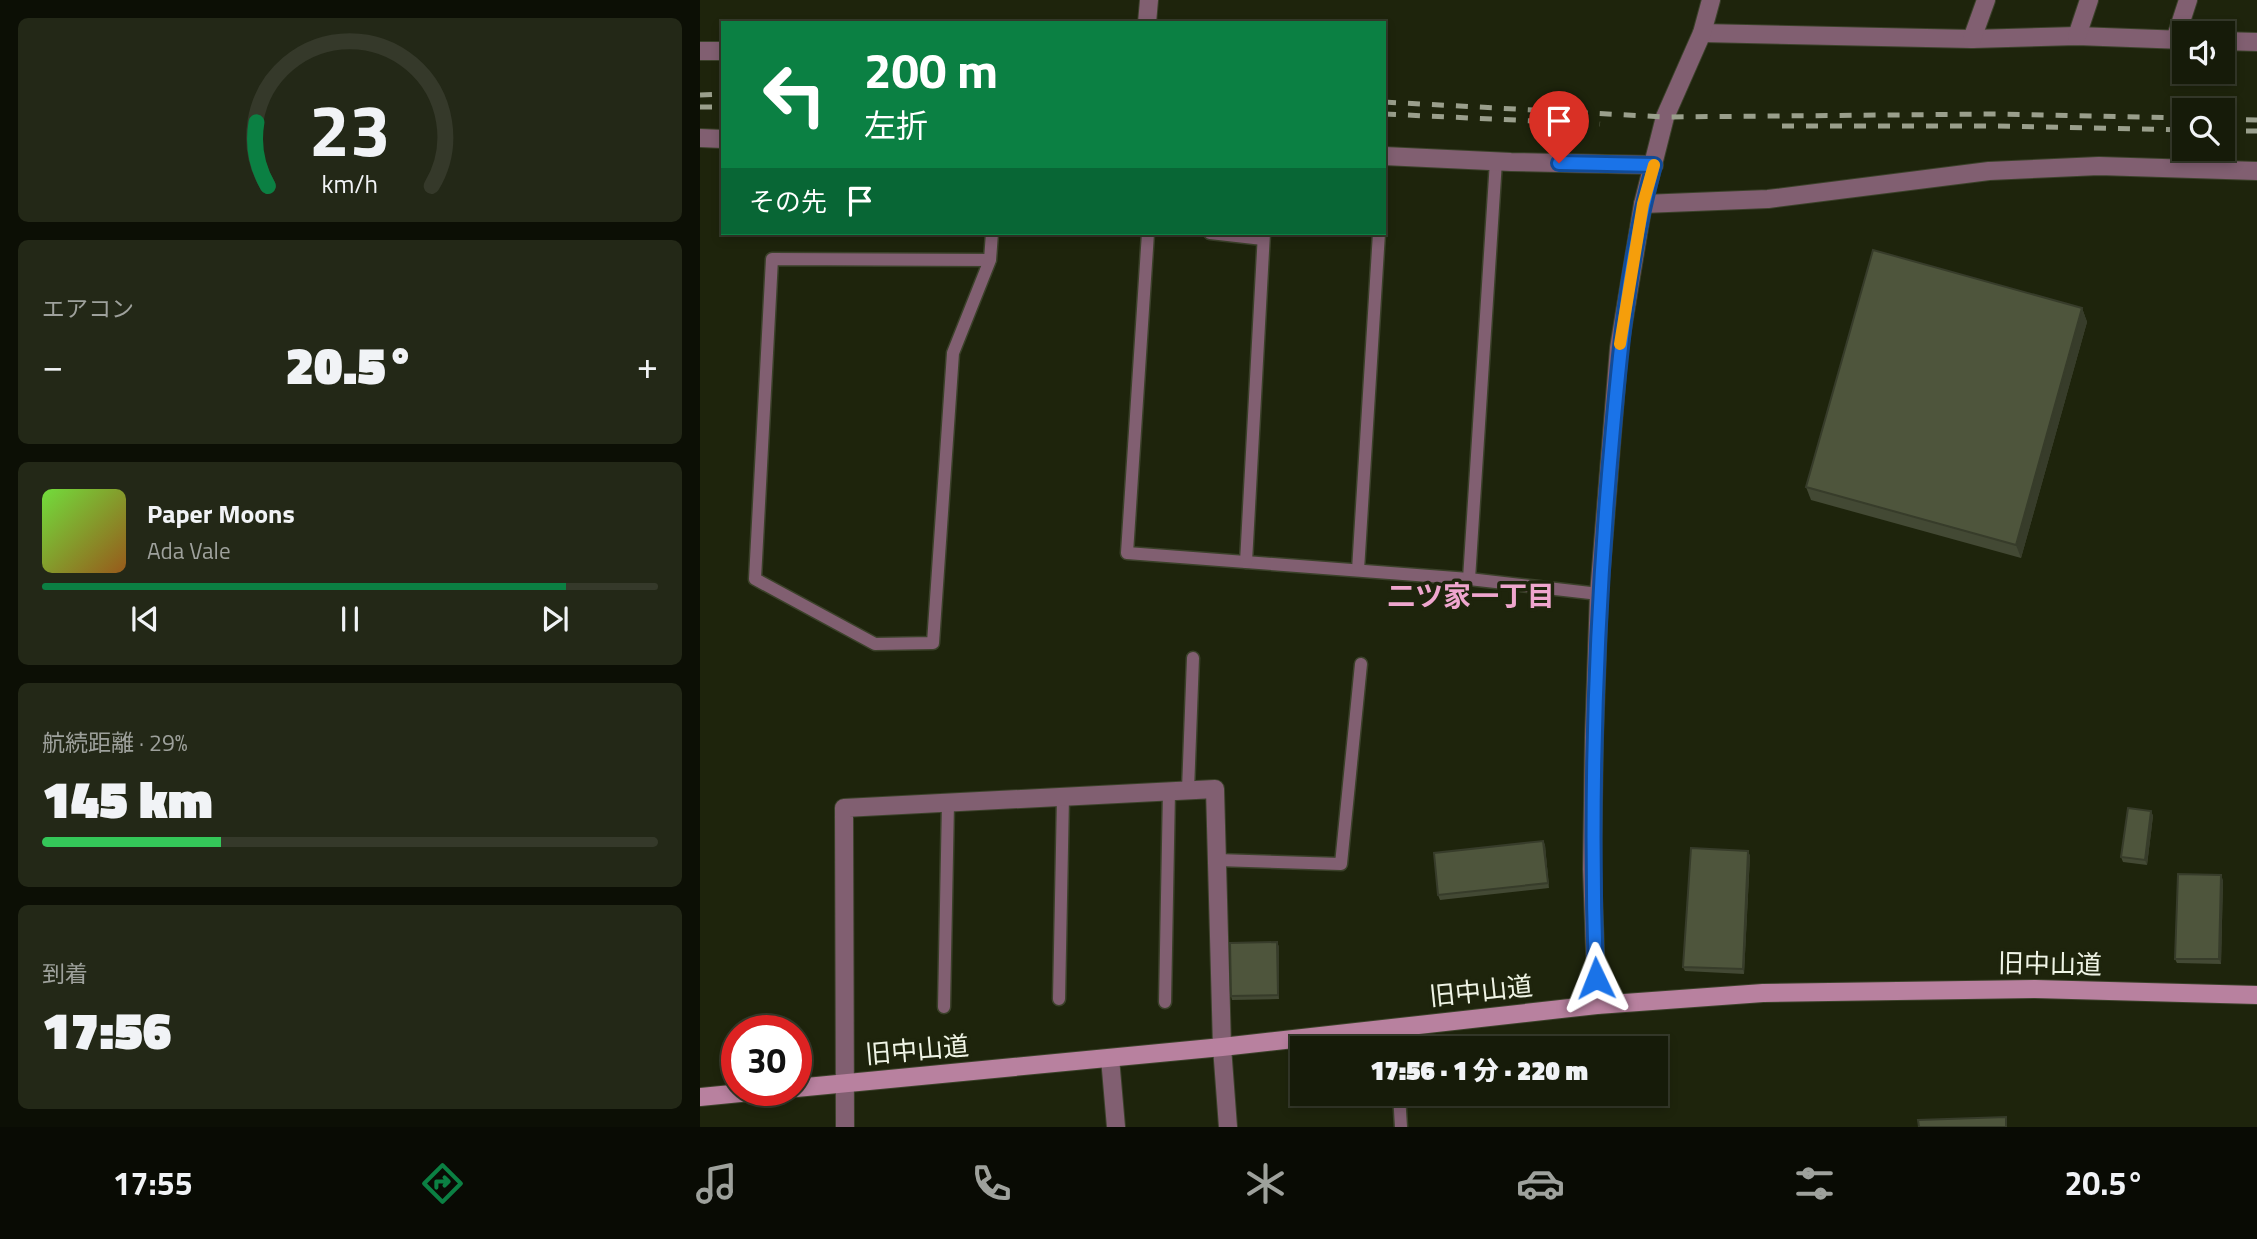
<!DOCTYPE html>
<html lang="ja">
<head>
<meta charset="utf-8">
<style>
  :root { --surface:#161b09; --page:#232817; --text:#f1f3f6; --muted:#9ea19c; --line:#35392a; --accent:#0b8043 }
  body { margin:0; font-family:"Titillium Web","Noto Sans JP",sans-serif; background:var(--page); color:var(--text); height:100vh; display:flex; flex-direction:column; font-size:26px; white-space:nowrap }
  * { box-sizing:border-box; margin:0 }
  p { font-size:23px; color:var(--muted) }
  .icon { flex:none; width:38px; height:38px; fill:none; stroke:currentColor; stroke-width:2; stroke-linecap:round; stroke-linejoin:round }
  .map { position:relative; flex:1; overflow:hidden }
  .drawer { display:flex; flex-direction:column; gap:18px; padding:18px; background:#0c0f05; width:700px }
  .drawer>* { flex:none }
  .guide { position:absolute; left:21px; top:21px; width:665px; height:214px; border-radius:0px; box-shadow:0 4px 10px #0003,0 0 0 2px var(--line); background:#0b8043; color:#fff; overflow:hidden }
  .controls { position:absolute; left:1472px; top:21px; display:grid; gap:14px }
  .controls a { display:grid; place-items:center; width:63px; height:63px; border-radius:0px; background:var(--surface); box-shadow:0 4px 10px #0003,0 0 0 2px var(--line); font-size:35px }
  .speed { position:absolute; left:21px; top:1015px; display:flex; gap:14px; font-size:35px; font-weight:700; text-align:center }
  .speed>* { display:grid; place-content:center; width:91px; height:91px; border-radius:50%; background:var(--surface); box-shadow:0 4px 10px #0003,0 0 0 2px var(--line); line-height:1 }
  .speed .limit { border:10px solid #d22; background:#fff; color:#111 }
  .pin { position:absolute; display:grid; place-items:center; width:60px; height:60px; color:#fff; margin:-72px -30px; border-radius:50% 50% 50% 0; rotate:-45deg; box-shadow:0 0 7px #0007 }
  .pin .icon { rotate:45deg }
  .me { position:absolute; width:77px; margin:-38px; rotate:358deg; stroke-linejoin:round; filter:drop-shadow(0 0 5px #0008) }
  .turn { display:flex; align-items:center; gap:24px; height:147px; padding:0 28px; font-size:32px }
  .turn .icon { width:91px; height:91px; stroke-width:2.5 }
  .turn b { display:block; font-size:49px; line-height:60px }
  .then { display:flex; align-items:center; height:66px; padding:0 28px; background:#0003; gap:14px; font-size:26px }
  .big { font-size:52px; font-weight:800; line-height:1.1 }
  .drawer .widget { flex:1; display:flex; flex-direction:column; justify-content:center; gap:10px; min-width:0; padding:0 24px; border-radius:10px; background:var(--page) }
  .drawer .dial { align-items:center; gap:0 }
  .dial svg { height:182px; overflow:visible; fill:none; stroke:var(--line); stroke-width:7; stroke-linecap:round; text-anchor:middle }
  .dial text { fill:var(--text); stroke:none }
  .song { display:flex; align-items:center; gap:21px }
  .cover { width:84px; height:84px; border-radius:10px; background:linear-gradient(135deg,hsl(100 70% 55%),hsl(30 70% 35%)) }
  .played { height:7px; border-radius:4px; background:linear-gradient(90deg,var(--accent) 85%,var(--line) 85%) }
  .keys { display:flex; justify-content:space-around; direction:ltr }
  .heat { display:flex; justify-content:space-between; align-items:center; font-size:38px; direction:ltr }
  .charge { height:10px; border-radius:5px; background:linear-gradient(90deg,#34c759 29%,var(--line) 0) }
  .trip { position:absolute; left:590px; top:1036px; width:378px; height:70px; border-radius:0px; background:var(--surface); box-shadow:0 4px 10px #0003,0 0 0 2px var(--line); font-weight:800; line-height:70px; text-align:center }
  .dock { display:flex; height:112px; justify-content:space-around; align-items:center; background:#090b04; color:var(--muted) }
  .dock .icon { width:49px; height:49px }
  .dock .selected { color:var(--accent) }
  .dock b { font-size:32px; color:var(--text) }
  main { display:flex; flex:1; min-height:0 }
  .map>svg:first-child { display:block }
</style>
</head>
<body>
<main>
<section class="drawer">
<div class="widget dial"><svg viewBox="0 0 100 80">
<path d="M14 69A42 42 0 1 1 86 69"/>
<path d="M14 69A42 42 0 0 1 9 41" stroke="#0b8043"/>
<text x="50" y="56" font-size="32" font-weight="700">23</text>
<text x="50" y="72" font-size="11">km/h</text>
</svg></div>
<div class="widget"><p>エアコン</p>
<div class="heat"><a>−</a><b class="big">20.5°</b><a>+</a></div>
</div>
<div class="widget">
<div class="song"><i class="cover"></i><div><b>Paper Moons</b><p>Ada Vale</p></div></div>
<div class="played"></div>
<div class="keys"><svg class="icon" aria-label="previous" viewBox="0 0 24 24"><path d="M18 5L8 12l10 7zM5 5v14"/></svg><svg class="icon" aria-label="pause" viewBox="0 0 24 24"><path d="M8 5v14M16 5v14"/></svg><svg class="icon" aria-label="next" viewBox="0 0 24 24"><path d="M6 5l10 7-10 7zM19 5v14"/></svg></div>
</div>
<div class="widget"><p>航続距離 · 29%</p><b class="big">145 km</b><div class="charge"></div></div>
<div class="widget"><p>到着</p><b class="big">17:56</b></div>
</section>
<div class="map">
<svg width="1557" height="1127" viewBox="0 0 1557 1127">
  <rect width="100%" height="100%" fill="#1e240c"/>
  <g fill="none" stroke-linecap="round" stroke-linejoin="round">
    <g stroke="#3b412a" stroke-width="15">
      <g id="service">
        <path d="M448 233 427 553 769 579 899 594"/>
        <path d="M510 233 563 239"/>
        <path d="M290 260 72 259 55 579 175 644 233 643 253 353 290 260 292 233"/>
        <path d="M546 562 564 233"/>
        <path d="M658 570 679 233"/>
        <path d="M769 579 796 161"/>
        <path d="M488 790 493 658"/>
        <path d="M517 860 641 864 661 664"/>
        <path d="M359 999 363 797"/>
        <path d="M465 1002 469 791"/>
        <path d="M244 1007 248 803"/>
        <path d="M696 1027 697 1048"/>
        <path d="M699 1094 701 1127"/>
      </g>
    </g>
    <g stroke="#3b412a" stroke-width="20">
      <g id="minor">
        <path d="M447 23 449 0"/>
        <path d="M1002 33 1272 39 1377 36 1484 40"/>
        <path d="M1377 36 1389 0"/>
        <path d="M1272 39 1286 0"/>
        <path d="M1475 40 1488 0"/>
        <path d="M1522 41 1557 42"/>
        <path d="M0 51H23"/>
        <path d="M943 204 1068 199 1289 171 1399 166 1557 171"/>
        <path d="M897 1005 892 869 894 738 899 594 919 348 943 204 965 117 1002 33 1011 0"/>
        <path d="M410 1058 416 1127"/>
        <path d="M145 1127 144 808 515 789 522 1047"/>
      </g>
    </g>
    <g stroke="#3b412a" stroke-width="20">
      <g id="tertiary">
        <path d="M0 138 23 139"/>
        <path d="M684 156 811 162 954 165"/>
        <path d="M522 1047 528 1127"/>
      </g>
    </g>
    <g stroke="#3b412a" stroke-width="20">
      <g id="secondary">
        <path d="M96 1088 522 1047 897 1005 1063 993 1335 989 1557 995"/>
        <path d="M0 1097 72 1090"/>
      </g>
    </g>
    <use href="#service" stroke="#815f71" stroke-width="12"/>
    <use href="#minor" stroke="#815f71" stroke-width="18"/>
    <use href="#tertiary" stroke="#815f71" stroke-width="18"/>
    <use href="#secondary" stroke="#b8819f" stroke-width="18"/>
    <g stroke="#9a9f8c" stroke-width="5" stroke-dasharray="12 12" stroke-linecap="butt">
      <path d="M0 95 23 94"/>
      <path d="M684 102 965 117 1297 114 1484 118"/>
      <path d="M0 107H23"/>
      <path d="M684 114 900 124"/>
      <path d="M1522 119 1557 120"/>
      <path d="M1082 126H1297L1484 130"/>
      <path d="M1522 131H1557"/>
    </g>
  </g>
  <g fill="#434934">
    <path d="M1382 308 1387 322 1321 558 1111 500 1106 487Z"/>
    <path d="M1451 811 1453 816 1447 865 1423 862 1421 857Z"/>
    <path d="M843 841 845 845 849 888 740 900 738 895Z"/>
    <path d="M1048 851 1050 856 1044 974 985 971 983 967Z"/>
    <path d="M1523 880 1521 964 1477 963 1475 959Z"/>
    <path d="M577 942 579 947V999L532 1000 531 996Z"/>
  </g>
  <g fill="#373c2a">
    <path d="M1382 308 1387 322 1321 558 1316 545Z"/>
    <path d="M1451 811 1453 816 1447 865 1445 860Z"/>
    <path d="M843 841 845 845 849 888 848 883Z"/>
    <path d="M1048 851 1050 856 1044 974 1043 969Z"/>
    <path d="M1521 875 1523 880 1521 964 1519 959Z"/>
    <path d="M577 942 579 947V999L578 995Z"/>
  </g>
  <g fill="#4e553c" stroke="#373c2a" stroke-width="2">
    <path d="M1173 250 1382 308 1316 545 1106 487Z"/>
    <path d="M1428 808 1451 811 1445 860 1421 857Z"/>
    <path d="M843 841 848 883 738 895 734 853Z"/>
    <path d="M991 848 1048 851 1043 969 983 967Z"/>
    <path d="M1478 874 1521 875 1519 959H1475Z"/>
    <path d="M577 942 578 995 531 996 530 943Z"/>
    <path d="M1306 1117V1127H1219L1218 1120Z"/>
  </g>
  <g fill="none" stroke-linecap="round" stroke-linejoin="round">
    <g stroke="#114b97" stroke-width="18">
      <path id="route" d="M859 163 954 165C926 266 918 370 909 474 895 642 890 810 896 978"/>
    </g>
    <use href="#route" stroke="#1a73e8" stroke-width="12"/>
    <path stroke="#f59e0b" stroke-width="12" d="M920 344 943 204 954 165"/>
  </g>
  <g text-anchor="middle" stroke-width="7" stroke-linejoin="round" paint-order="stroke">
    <g font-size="26" fill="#eff4e5" stroke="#1e240c">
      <text transform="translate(1350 964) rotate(1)" y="9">旧中山道</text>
      <text transform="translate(781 991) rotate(-6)" y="9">旧中山道</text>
      <text transform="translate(217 1050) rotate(-5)" y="9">旧中山道</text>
    </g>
    <g font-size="28" font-weight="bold" fill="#efa6ce" stroke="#1e240c">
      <text x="771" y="606">二ツ家一丁目</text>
    </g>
  </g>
</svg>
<div class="controls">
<a><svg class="icon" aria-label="sound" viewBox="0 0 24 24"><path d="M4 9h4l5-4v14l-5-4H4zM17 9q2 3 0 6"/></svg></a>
<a><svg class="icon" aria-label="search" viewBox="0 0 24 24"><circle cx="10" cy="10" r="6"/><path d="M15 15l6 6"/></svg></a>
</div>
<div class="speed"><div class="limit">30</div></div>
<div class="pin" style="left:859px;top:163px;background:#d93025"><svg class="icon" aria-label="arrive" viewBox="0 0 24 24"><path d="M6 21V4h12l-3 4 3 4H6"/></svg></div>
<svg class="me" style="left:896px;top:978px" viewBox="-20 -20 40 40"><path d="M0-17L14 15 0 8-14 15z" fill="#1a73e8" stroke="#fff" stroke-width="4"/></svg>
<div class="trip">17:56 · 1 分 · 220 m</div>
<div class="guide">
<div class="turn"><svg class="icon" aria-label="left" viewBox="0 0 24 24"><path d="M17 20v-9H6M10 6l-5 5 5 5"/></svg><div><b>200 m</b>左折</div></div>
<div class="then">その先<svg class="icon" aria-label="arrive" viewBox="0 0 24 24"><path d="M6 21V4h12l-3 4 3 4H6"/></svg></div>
</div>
</div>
</main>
<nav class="dock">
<b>17:55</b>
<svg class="icon selected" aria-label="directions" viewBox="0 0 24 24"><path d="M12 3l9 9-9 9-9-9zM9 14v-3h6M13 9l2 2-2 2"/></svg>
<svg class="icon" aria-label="music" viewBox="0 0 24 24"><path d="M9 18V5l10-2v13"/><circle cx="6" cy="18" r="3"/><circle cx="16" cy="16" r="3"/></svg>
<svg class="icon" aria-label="phone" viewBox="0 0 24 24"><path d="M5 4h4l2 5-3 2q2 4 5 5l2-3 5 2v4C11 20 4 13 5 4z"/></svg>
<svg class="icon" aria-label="climate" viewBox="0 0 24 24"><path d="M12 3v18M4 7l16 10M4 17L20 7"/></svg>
<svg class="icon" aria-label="car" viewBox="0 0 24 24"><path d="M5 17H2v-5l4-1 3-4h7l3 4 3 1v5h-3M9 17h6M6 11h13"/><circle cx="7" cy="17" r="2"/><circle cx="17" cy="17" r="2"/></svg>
<svg class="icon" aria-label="filters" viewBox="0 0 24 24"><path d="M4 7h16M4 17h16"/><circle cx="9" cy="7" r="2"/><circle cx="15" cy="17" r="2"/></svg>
<b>20.5°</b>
</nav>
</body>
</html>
